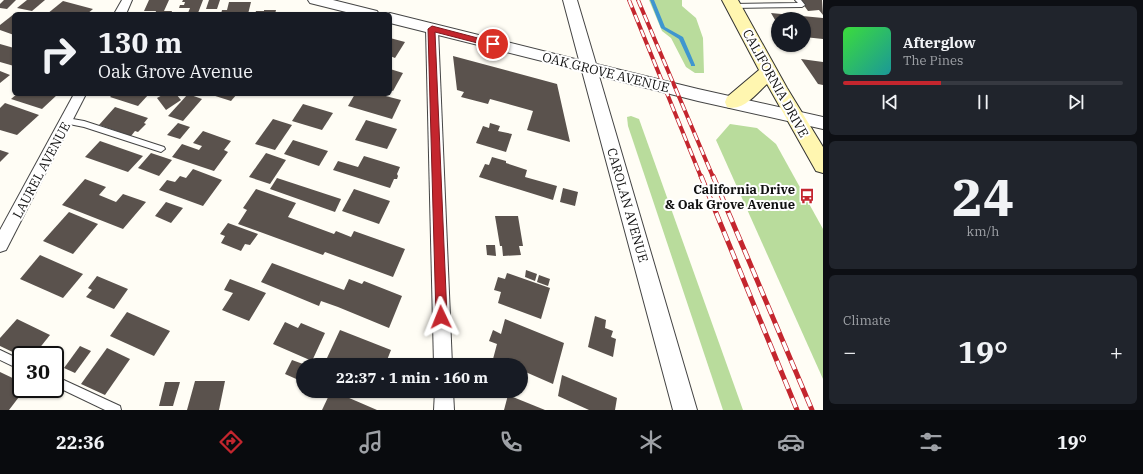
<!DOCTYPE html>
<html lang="en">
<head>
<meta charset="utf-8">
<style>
  :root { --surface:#171b24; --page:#20242c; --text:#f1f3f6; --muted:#9ea1a6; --line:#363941; --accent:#c4262e }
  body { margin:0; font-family:"IBM Plex Serif",serif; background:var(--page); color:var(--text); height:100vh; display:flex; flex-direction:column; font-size:15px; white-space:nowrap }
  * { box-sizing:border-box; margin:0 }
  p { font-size:13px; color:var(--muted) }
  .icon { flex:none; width:22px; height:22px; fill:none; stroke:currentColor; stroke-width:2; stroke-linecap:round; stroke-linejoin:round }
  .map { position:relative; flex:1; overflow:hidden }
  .side { display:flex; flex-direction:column; gap:6px; padding:6px; background:#0d0f14; width:320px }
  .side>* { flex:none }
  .banner { position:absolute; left:12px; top:12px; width:380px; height:84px; border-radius:6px; box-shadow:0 1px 3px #0004; background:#171b24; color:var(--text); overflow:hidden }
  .fabs { position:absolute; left:771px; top:12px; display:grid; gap:8px }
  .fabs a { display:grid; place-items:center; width:40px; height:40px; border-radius:50%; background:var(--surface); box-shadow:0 1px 3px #0004; font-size:20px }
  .speed { position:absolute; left:12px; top:346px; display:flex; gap:8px; font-size:20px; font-weight:700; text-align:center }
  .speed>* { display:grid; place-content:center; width:52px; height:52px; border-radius:50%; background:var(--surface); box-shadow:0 1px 3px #0004; line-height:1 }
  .speed .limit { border:2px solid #111; border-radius:6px; background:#fff; color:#111 }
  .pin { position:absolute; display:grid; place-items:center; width:34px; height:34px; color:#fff; margin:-17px; border:2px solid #fff; border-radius:50%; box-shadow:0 1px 4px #0007 }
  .me { position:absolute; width:44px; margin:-22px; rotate:358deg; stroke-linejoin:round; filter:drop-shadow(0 0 3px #0008) }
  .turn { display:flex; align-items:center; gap:14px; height:84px; padding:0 20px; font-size:18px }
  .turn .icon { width:52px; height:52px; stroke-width:2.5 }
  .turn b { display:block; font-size:28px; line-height:34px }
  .big { font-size:30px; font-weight:800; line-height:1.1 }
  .side .tile { flex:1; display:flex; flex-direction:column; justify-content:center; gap:6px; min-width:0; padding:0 14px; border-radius:6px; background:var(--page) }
  .side .dial { align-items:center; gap:0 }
  .dial b { font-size:52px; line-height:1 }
  .song { display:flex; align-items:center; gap:12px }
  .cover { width:48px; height:48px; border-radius:6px; background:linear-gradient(135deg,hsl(120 70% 55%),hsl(180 70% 35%)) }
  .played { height:4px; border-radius:2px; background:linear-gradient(90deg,var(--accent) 35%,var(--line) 35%) }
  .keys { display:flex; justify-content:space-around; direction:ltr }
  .heat { display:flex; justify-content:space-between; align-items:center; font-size:22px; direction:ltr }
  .trip { position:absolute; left:296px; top:358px; width:232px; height:40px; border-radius:20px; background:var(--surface); box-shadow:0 1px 3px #0004; font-weight:800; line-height:40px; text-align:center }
  .menu { display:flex; height:64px; justify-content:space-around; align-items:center; background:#090b0e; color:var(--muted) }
  .menu .icon { width:28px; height:28px }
  .menu .active { color:var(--accent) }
  .menu b { font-size:18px; color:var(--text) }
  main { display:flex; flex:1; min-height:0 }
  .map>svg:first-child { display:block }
</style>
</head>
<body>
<main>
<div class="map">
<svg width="823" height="410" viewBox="0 0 823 410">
  <rect width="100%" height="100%" fill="#fffdf5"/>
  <g fill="#b9dc9c">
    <path d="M649 0H682V6L696 18 703 38 704 73H695L686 67 671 38 662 31Z"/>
    <path d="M631 116 639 119 743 410H723L628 126 627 117Z"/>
    <path d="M730 124 757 128 776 144 823 229V379L716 140Z"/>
  </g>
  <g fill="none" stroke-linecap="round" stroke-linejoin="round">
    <path fill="#3f96cf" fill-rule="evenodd" d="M650 0H654L665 27 683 37 695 65V66H691V65L679 39 661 28Z"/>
  </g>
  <g fill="#5a524d">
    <path d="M4 0H16L7 9 0 8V4Z"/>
    <path d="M27 0H45L32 11 17 8Z"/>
    <path d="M149 0H169L164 11H172L171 14H155L156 11H144Z"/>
    <path d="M183 0H203L198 13H188L190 8H179L180 5H184L185 2H182Z"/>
    <path d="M209 0H220L217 9H206Z"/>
    <path d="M800 0H822L823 15 819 10 808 11Z"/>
    <path d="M63 1 93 9 87 14H47Z"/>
    <path d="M229 2H251L248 14H221L222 10H227Z"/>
    <path d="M264 10H276L275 14H255L256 11H264Z"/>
    <path d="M771 13 823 18V39L804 37V19H778V25Z"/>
    <path d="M14 14V35L0 30V25Z"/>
    <path d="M390 38 405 42 395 58 390 56Z"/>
    <path d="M0 44 14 48V66L0 62Z"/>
    <path d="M453 56 557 84 570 142 527 130 533 111 490 99 488 104 461 97 464 92 457 90Z"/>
    <path d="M801 59 823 62V85L818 84Z"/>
    <path d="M390 69 403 73 393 91 390 90Z"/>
    <path d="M0 71 10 75 0 83Z"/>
    <path d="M17 94H58L42 109 11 99Z"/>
    <path d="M113 94H149L138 106 110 97Z"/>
    <path d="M164 94H176L181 100 166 110 157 98Z"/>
    <path d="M188 94 202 99 183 121 168 116Z"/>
    <path d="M209 94H237L231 101Z"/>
    <path d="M355 94H378L401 100 392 119 348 106Z"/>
    <path d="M5 103 39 115 17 135 0 130V108Z"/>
    <path d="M303 104 333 113 322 130 292 121Z"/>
    <path d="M115 107 148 118 144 123 146 124 138 132 135 131 131 136 99 125Z"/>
    <path d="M273 119 292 125 275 150 255 144Z"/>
    <path d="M366 120 397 129 387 149 355 140Z"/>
    <path d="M178 123 190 127 180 139 167 135Z"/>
    <path d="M490 123 500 126 498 131 512 134 506 152 476 143 483 126 489 128Z"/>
    <path d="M203 131 231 141 224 150 228 152 214 171 172 157 182 144 199 150 202 146 193 143Z"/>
    <path d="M293 140 328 151 319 166 284 154Z"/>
    <path d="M100 141 143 156 128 172 85 157Z"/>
    <path d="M0 150 9 153 0 162Z"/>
    <path d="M151 153 172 160 159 176 138 168Z"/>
    <path d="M266 153 286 160 270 184 249 177Z"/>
    <path d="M364 156 400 167 397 174 398 176 397 179H394L390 188 333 170 338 161 358 167Z"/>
    <path d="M492 157 506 161V163L527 170 525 177 557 186 553 200 479 177 485 164 489 165Z"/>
    <path d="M193 169 222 180 203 206 159 190 167 180 175 182 180 176 186 178Z"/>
    <path d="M277 178 341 199 335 212 270 189Z"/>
    <path d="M85 179 106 187 99 195 116 202 123 194 146 202 123 229 62 205Z"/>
    <path d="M563 188 578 192 575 206 560 202Z"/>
    <path d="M256 189 296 203 288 217 334 234 336 231 351 237 354 231 405 249 393 277 325 252 323 255 238 224 247 210 243 208Z"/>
    <path d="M354 189 390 201 379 224 342 211Z"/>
    <path d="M166 202 183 208 171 223 155 216Z"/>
    <path d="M69 212 98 224 73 254 43 241Z"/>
    <path d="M495 216H518L523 246H519L521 255 503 256 502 246H500Z"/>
    <path d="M228 223 258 234 250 245 245 244 241 251 221 243 225 236 220 234Z"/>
    <path d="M486 245H495L496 256 487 255Z"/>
    <path d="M40 255 83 274 63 298 20 279Z"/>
    <path d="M272 263 344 290 349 279 362 284 364 281 402 296 389 328 338 307 321 301 319 306 261 282Z"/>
    <path d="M526 270 537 274 535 281 525 277Z"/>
    <path d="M507 273 550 288 541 319 498 303 501 292 494 290 498 277 505 279Z"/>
    <path d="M539 275 550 279 548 286 537 282Z"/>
    <path d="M97 276 128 289 114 309 86 297 92 290 88 288Z"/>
    <path d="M230 279 266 293 249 321 222 310 233 293 224 290Z"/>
    <path d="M127 312 170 331 154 356 110 336Z"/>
    <path d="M595 316 606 320 605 328 613 331 611 337 616 339 613 357 588 347Z"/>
    <path d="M17 319 50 335 34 355 21 356 0 346V338Z"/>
    <path d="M505 319 564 343 553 384 521 370V365H508L493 359 497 344 489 341 493 330 501 334Z"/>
    <path d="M285 322 298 328 301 323 325 333 312 361 273 344Z"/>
    <path d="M340 330 391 350 385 365H343L327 358Z"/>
    <path d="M80 346 91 351 75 373 64 368Z"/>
    <path d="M107 348 130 359 105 395 81 384Z"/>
    <path d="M292 360 303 364V382L285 374Z"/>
    <path d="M0 372 21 382V389H25L9 410H0Z"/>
    <path d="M562 375 617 398 615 410H589L558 396Z"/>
    <path d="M195 381H225L219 410H187Z"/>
    <path d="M165 382H180L173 406H159Z"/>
    <path d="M331 391H333L377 410H322Z"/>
    <path d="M508 395 545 410H504Z"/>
  </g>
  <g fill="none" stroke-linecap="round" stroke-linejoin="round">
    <g stroke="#444" stroke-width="2">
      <g id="service">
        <path d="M795 0H801L805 5 802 7 733 8 730 6 733 4 798 3Z"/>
        <path d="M67 118 84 121 164 147 165 149 161 152 84 127 64 123 63 121Z"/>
        <path d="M0 350 21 360V370L0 360Z"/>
        <path d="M55 376 120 406 121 410H105L55 386Z"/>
      </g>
    </g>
    <g stroke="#444" stroke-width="2">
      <g id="minor">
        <path d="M122 0H132L126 14H114Z"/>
        <path d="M432 25 436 26 438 29 452 365H434L426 29 428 26Z"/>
        <path d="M74 94H86L6 250 0 252V230Z"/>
        <path d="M435 391H453L454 410H434Z"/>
      </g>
    </g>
    <g stroke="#444" stroke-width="2">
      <g id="tertiary">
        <path d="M308 0H333L377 11 379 14H354L310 3Z"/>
        <path d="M563 0H577L596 64 698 89 823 117V129L698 101 599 76 697 410H673L582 71 390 23V14H388L390 13 579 60Z"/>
      </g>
    </g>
    <g stroke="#333" stroke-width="2">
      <path id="secondary" d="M722 0H738L787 88 823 147V173L816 171 767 84C756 94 743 112 727 107L725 102 727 97 759 70Z"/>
    </g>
    <use href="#service" fill="#fff" fill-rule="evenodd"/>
    <use href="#minor" fill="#fff" fill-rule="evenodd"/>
    <use href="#tertiary" fill="#fff" fill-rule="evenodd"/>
    <use href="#secondary" fill="#fff6b0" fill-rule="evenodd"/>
    <g stroke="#c4262e" stroke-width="4">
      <g id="rail-far1">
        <path d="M629 0 701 177"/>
        <path d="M638 0 713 177"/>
      </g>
    </g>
    <g stroke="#c4262e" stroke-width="5">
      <g id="rail">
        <path d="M701 176 797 410"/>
        <path d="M713 176 812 410"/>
      </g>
    </g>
    <use href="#rail-far1" stroke="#fff" stroke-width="2.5" stroke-dasharray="8" stroke-linecap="butt"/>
    <use href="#rail" stroke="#fff" stroke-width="3.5" stroke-dasharray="10" stroke-linecap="butt"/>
  </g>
  <path fill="#c4262e" stroke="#7f191e" d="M432 26 493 42 497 44 493 47 435 32 447 317 445 321 441 322 438 321 436 317 428 29Z"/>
  <defs>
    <g id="bus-bare" transform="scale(1.2)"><path d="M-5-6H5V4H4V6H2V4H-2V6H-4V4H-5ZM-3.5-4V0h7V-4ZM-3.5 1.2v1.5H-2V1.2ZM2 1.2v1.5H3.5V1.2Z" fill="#c4262e" stroke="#fff" stroke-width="2.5" paint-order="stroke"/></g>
  </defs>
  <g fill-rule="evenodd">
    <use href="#bus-bare" x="807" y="196"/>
  </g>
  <g text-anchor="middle" stroke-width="4" stroke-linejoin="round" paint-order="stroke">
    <g font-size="13" fill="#111" stroke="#fff">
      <text transform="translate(606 72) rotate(14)" y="5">OAK GROVE AVENUE</text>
      <text transform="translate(776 83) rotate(61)" y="5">CALIFORNIA DRIVE</text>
      <text transform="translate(41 170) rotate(-62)" y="5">LAUREL AVENUE</text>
      <text transform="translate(628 205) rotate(74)" y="5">CAROLAN AVENUE</text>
    </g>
    <g font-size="13" font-weight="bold" fill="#111" stroke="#fff" text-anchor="end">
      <text x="795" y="194">California Drive<tspan x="795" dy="15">&amp; Oak Grove Avenue</tspan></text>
    </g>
  </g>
</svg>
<div class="fabs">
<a><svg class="icon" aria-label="sound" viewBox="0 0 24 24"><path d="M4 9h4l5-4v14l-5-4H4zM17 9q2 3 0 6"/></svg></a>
</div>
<div class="speed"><div class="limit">30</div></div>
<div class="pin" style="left:493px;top:44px;background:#d93025"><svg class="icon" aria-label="arrive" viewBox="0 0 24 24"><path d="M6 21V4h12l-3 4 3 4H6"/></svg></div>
<svg class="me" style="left:441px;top:317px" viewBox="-20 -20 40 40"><path d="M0-17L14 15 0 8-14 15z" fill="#c4262e" stroke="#fff" stroke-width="4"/></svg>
<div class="trip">22:37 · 1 min · 160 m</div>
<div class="banner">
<div class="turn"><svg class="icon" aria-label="right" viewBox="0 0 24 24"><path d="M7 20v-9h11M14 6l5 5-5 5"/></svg><div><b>130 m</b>Oak Grove Avenue</div></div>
</div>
</div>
<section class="side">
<div class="tile">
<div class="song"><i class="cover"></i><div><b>Afterglow</b><p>The Pines</p></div></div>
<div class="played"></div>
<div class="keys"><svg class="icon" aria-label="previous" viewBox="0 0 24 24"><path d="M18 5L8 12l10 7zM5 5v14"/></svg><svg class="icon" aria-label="pause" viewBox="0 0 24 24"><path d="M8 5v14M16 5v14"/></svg><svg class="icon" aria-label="next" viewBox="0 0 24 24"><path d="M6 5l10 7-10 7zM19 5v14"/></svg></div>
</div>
<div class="tile dial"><b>24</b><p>km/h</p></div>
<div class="tile"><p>Climate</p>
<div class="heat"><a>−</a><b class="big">19°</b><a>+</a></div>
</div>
</section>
</main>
<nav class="menu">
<b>22:36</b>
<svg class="icon active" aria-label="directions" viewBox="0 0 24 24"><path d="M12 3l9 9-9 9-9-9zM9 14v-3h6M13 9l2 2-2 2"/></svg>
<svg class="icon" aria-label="music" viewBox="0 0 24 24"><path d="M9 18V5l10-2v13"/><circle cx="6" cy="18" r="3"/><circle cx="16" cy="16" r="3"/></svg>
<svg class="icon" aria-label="phone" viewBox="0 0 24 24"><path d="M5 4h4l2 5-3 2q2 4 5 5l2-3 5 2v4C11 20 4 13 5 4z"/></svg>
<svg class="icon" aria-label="climate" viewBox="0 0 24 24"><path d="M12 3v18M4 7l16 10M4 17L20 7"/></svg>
<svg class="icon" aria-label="car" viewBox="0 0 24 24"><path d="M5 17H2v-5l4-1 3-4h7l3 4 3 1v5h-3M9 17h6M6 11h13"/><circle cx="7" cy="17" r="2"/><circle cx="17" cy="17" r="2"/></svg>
<svg class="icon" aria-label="filters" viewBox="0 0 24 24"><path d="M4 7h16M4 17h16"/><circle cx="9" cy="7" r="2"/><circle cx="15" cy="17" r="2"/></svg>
<b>19°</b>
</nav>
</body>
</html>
